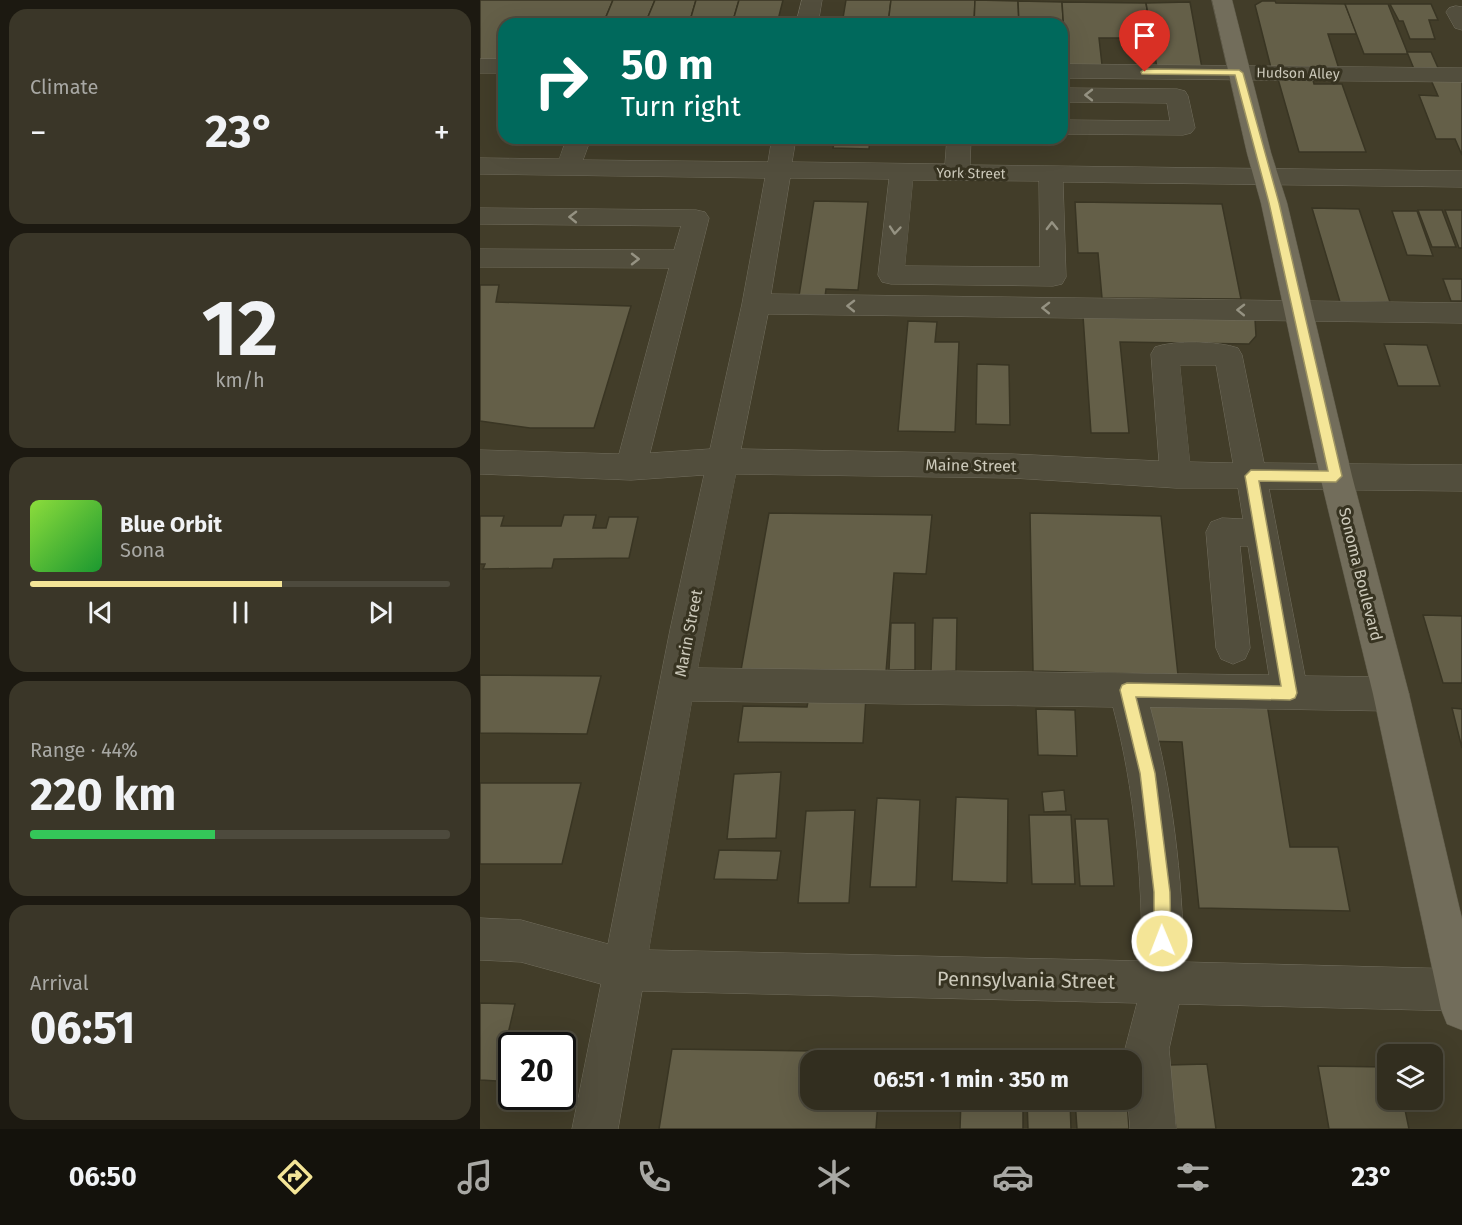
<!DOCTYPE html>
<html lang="en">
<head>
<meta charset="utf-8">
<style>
  :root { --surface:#322e1f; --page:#3a3628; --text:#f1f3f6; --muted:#a8a8a4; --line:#4d4a3d; --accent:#f4e597 }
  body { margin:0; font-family:"Fira Sans",sans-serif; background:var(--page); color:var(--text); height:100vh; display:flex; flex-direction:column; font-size:22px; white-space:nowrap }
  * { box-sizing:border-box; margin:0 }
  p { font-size:20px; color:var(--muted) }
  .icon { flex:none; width:33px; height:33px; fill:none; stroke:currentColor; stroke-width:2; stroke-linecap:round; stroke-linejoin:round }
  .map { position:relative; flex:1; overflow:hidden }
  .details { display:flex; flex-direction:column; gap:9px; padding:9px; background:#1c1911; width:480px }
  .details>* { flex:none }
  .guide { position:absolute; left:18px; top:18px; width:570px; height:126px; border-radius:18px; box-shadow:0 6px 24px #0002,0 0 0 2px var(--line); background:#00695c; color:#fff; overflow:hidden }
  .tools { position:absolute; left:897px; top:1044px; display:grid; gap:12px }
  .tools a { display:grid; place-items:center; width:66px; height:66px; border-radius:12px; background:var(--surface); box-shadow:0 6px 24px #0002,0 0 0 2px var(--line); font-size:30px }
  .speed { position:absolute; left:18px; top:1032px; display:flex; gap:12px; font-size:30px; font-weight:700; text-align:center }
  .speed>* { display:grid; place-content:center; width:78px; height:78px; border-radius:50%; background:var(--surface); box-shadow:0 6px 24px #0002,0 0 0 2px var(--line); line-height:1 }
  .speed .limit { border:3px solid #111; border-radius:9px; background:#fff; color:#111 }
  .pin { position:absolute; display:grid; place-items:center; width:51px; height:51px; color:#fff; margin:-62px -26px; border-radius:50% 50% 50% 0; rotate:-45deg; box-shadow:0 0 6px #0007 }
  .pin .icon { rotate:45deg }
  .me { position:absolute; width:66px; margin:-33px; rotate:359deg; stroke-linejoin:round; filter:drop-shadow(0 0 4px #0008) }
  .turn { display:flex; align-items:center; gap:21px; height:126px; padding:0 24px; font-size:27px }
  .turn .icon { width:78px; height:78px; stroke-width:2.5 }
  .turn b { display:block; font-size:42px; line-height:51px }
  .big { font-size:45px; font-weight:700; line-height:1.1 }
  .details .card { flex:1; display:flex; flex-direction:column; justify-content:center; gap:9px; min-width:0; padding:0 21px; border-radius:18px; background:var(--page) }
  .details .dial { align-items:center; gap:0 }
  .dial b { font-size:78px; line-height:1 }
  .song { display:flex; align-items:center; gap:18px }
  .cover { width:72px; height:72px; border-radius:9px; background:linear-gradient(135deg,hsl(90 70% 55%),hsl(130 70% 35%)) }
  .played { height:6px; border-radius:3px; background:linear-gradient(90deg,var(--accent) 60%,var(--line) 60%) }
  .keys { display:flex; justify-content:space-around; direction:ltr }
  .heat { display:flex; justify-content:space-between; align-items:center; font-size:33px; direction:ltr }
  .charge { height:9px; border-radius:4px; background:linear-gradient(90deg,#34c759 44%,var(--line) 0) }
  .trip { position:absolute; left:320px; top:1050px; width:342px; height:60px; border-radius:18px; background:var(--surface); box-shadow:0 6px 24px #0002,0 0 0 2px var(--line); font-weight:700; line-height:60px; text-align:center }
  .dock { display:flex; height:96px; justify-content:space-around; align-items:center; background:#14120c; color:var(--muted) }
  .dock .icon { width:42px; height:42px }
  .dock .active { color:var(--accent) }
  .dock b { font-size:27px; color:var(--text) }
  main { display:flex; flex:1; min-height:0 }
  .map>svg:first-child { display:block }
</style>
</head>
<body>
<main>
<section class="details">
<div class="card"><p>Climate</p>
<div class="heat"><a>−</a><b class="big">23°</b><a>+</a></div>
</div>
<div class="card dial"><b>12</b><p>km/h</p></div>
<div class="card">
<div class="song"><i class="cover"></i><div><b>Blue Orbit</b><p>Sona</p></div></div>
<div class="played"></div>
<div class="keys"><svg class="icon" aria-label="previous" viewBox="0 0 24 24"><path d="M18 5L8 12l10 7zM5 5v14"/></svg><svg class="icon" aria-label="pause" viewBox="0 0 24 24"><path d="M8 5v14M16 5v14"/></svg><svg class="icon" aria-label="next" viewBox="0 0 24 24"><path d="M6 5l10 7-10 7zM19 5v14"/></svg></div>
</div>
<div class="card"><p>Range · 44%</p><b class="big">220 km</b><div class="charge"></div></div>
<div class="card"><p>Arrival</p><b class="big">06:51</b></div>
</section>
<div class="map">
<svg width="982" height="1129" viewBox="0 0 982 1129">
  <rect width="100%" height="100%" fill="#423d29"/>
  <g fill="#645f48" stroke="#393523" stroke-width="1.5">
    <path d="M0 0H133L123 24H24V60H0Z"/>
    <path d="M133 0H175L165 24H123Z"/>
    <path d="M175 0H216L209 24H165Z"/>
    <path d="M216 0H259L252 24H209Z"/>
    <path d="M259 0H303L297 24H252Z"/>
    <path d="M366 0H411L408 24H362Z"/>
    <path d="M411 0H495L494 24H408Z"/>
    <path d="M495 0 538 1 539 24H494Z"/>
    <path d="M538 1 582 2 586 65H582V24H539Z"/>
    <path d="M782 1H795L796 3 865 4 877 34H848L859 69 791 68 775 5Z"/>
    <path d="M582 2 666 3 670 28H645L646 38H619L622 65H586Z"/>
    <path d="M710 2 722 68H677L666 3Z"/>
    <path d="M865 4H908L928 54H884Z"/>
    <path d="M910 4H951L958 20H949L955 39H930L923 21H919Z"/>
    <path d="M927 52H951L959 70 934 69Z"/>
    <path d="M798 79 833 80 834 84H862L886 152H819Z"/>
    <path d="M951 80 982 81V155L975 139H956L939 95 958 96Z"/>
    <path d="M355 138H390L389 149 353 148Z"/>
    <path d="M334 201 388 202 378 290 346 289 345 297 319 296Z"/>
    <path d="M595 202 742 204 761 299 622 298 618 253H598Z"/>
    <path d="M832 208 879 209 910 302H860Z"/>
    <path d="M938 210H962L976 247H952Z"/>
    <path d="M965 210H982V248H979Z"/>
    <path d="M912 211H937L953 256 927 255Z"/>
    <path d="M963 279H982V301H971Z"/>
    <path d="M0 285H19L16 302 151 306 114 428H50L0 421Z"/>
    <path d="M603 316 775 319 776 336 769 344 640 342 649 433H611Z"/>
    <path d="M428 321 457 322 455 342H479L475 432 418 431Z"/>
    <path d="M904 344 947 345 960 386H918Z"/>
    <path d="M497 364 529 365 530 425 496 424Z"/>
    <path d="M289 513 452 515 446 574 414 573 406 672 261 670Z"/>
    <path d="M550 513 681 516 698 675 553 671Z"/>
    <path d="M84 515H116L113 528H126L129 517H158L149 558 74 559 72 568 3 569 5 564H0V516H24L21 526H81Z"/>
    <path d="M943 615 982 616V683H963Z"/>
    <path d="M453 618H477L476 671H451Z"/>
    <path d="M411 623H435V670H409Z"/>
    <path d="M0 675 121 676 107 734 0 733Z"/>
    <path d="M329 696 386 697 383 743 258 742 263 706 327 707Z"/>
    <path d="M657 702 787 704 810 847H858L870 911 719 908 702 742 660 741Z"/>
    <path d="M972 708 982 709V748Z"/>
    <path d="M556 709 595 710 597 756 558 755Z"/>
    <path d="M301 772 296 838 247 839 254 774Z"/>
    <path d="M0 783H101L82 864H0Z"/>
    <path d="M584 790 586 811 564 812 562 792Z"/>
    <path d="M476 797 528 799 527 883 472 881Z"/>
    <path d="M397 798 440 800 436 887H390Z"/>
    <path d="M375 810 369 903H318L326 811Z"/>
    <path d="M549 815H591L595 884H552Z"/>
    <path d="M595 819H628L634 886H600Z"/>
    <path d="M239 850 301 851 297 880 234 879Z"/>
    <path d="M0 1003 35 1004 17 1081 0 1080Z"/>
    <path d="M192 1049 401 1052 400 1060H330V1100H398L396 1129H179Z"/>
    <path d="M727 1064 736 1129H696L688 1065Z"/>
    <path d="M838 1066 908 1067V1100H923L929 1129H849Z"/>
    <path d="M481 1100H543V1129H480Z"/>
    <path d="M547 1100H590L591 1129H548Z"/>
    <path d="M595 1100H647L649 1129H597Z"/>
  </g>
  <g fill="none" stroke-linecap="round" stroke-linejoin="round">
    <g stroke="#726e5e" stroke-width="1">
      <g id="minor">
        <path d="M322 0H342L338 24H316Z"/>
        <path d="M976 6 982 7V30L975 28 966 12 969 8Z"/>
        <rect x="0" y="59" width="24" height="14"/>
        <path d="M582 64 982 68V82L582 78Z"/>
        <path d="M582 88 697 89 705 91 708 96 715 128 711 133 703 135 582 134V120L690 121 687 103 582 102Z"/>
        <path d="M87 138H111L103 160 288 162 292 138H316L312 162 465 164 467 138H491L490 165 982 171V187L583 182 586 277 582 284 573 286 411 284 402 282 398 275 409 179 310 178 291 294 982 303V323L288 314 261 449 532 454 679 461 671 354 675 347C695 340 738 341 758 348L762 355 784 463 982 465V491L789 489 825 676 911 677 924 682 929 694 924 706 911 711 670 707C693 791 702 876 704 962L982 969V1011L699 1004 689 1049 696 1129H650L648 1100H651V1060H646L645 1049 657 1003 162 991 138 1129H92L121 984 41 962 0 960V918L41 920 128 944 190 630 224 475 151 480 0 474V450L139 454 189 268 0 267V249L194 250 201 226 0 224V208L216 210 225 212 229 218 170 453 230 449 262 304 285 178 0 174V158L79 159ZM433 180 559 181 560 267 425 266ZM700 365H736L753 463 710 462ZM256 474 532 478 696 488H758L763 519 742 518 731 522 726 532 736 648 741 659 753 664 765 659 770 648 760 546H768L789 675 218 668ZM212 701 633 707C655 790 662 876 662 961L169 950Z"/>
      </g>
    </g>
    <g stroke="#5e5a49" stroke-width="1">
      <path id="major" d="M732 0H752L791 153 807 203 872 476 929 694 982 919V1030L967 1024 961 1009 893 694 840 476 781 203 767 153Z"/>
    </g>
    <use href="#minor" fill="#524e3d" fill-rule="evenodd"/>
    <use href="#major" fill="#726d5b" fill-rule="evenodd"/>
  </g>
  <defs><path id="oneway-chevron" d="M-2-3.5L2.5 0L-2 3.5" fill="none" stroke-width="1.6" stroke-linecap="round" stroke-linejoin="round" transform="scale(1.5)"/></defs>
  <g stroke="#959282">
    <use href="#oneway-chevron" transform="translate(609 95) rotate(-180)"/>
    <use href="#oneway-chevron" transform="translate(93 217) rotate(-179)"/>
    <use href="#oneway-chevron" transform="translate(572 226) rotate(-91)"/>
    <use href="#oneway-chevron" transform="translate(415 230) rotate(95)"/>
    <use href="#oneway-chevron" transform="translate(155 259)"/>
    <use href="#oneway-chevron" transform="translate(371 306) rotate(-179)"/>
    <use href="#oneway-chevron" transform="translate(566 308) rotate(-179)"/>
    <use href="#oneway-chevron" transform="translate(761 310) rotate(-179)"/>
  </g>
  <path fill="#f4e597" stroke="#9f9562" stroke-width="1.5" d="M665 69 759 70 763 73 799 203 862 476 856 482 779 481 817 693 815 698 810 700 656 697 675 773 690 892 691 941 688 947 682 949 676 947 674 941V892L660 773 640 690 642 685 647 683 801 686 765 476 771 470 848 471 789 203 755 75 662 74 661 72Z"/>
  <g text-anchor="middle" stroke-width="6" stroke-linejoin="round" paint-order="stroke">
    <g font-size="14" fill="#ccc9ba" stroke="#373321">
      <text transform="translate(818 73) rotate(1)" y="5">Hudson Alley</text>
      <text transform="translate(491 173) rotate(1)" y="5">York Street</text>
    </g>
    <g font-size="16" fill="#ccc9ba" stroke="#373321">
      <text transform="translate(491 465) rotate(1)" y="6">Maine Street</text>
      <text transform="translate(881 574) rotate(76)" y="6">Sonoma Boulevard</text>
      <text transform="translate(208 633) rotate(-79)" y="6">Marin Street</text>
    </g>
    <g font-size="20" fill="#ccc9ba" stroke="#373321">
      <text transform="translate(546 980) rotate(1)" y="7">Pennsylvania Street</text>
    </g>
  </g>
</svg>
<div class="tools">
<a><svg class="icon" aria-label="layers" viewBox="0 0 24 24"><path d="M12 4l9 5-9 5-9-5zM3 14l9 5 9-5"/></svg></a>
</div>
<div class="speed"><div class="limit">20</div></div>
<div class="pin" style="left:665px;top:72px;background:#d93025"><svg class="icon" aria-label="arrive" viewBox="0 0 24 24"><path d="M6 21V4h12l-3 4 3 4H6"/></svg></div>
<svg class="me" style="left:682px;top:941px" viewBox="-20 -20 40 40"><circle r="17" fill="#f4e597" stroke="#fff" stroke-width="3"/><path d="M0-11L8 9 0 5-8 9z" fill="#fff"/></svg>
<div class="trip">06:51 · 1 min · 350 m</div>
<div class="guide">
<div class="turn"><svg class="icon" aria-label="right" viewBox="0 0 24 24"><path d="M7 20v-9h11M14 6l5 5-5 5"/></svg><div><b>50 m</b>Turn right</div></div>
</div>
</div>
</main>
<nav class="dock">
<b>06:50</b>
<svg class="icon active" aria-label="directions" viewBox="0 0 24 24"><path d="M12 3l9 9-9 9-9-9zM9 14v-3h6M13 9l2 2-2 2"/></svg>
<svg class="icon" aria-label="music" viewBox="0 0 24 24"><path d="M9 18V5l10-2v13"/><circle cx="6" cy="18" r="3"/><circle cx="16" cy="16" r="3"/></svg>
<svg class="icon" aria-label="phone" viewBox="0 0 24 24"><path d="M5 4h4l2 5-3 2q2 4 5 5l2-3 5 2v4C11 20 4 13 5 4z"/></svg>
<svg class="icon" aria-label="climate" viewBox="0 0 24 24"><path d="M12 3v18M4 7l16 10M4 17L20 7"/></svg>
<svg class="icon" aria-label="car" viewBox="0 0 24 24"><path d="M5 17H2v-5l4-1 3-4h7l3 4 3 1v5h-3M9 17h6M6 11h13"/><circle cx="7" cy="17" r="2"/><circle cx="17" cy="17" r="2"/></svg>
<svg class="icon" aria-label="filters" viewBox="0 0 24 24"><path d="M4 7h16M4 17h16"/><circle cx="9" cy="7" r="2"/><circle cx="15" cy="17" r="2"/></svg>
<b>23°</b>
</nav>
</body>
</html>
